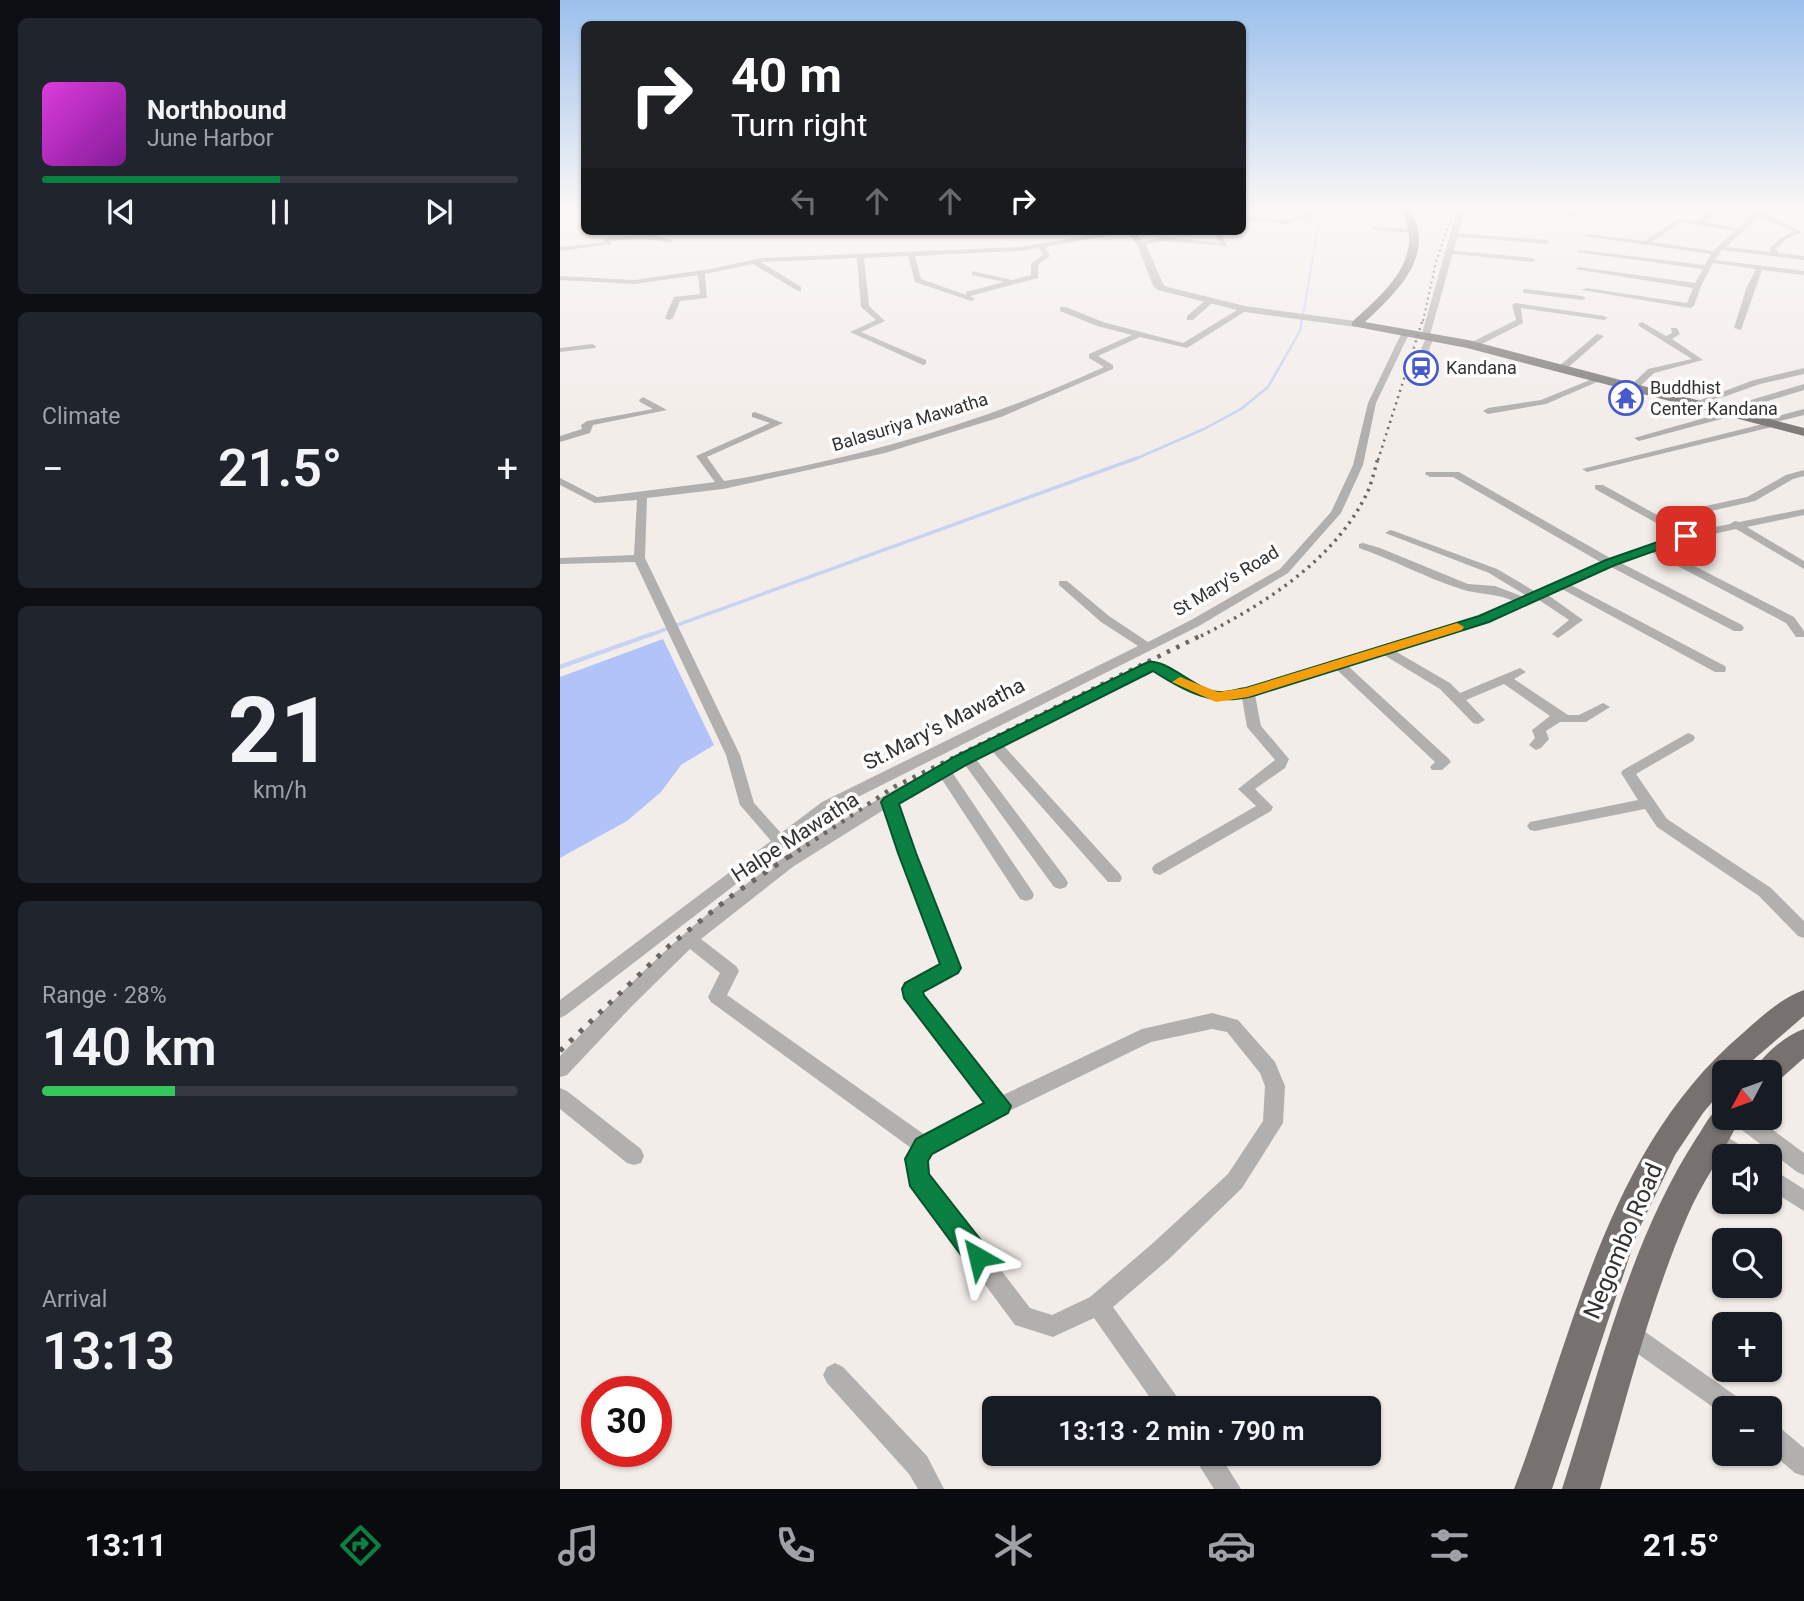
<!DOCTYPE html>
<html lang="en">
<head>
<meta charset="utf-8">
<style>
  :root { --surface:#171b24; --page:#20242c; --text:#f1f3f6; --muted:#9ea1a6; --line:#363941; --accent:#0b8043 }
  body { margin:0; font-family:Roboto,sans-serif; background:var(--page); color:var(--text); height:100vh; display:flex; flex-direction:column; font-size:26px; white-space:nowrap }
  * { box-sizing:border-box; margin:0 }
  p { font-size:23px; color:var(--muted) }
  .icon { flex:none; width:38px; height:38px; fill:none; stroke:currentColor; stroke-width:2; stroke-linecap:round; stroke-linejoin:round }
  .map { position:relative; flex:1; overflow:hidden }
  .panel { display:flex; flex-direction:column; gap:18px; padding:18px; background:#0d0f14; width:560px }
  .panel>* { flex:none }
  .banner { position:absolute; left:21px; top:21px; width:665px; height:214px; border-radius:10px; box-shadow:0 2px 5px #0004; background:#202124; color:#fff; overflow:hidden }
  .needle { width:46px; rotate:229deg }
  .tools { position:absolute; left:1152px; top:1060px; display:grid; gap:14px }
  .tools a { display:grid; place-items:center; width:70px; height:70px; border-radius:10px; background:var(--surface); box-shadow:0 2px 5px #0004; font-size:35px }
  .speed { position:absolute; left:21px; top:1376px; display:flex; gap:14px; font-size:35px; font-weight:700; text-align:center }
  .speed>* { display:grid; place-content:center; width:91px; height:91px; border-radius:50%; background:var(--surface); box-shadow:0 2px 5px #0004; line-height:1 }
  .speed .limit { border:10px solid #d22; background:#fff; color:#111 }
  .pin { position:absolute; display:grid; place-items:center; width:60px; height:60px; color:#fff; margin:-30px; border-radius:14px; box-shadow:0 4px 10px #0006 }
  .me { position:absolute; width:77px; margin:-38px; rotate:323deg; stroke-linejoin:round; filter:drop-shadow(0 0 5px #0008) }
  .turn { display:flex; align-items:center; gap:24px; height:147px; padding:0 35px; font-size:32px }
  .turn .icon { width:91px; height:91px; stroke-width:2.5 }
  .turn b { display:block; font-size:49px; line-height:60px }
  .lanes { display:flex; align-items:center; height:66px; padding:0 35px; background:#0003; justify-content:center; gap:35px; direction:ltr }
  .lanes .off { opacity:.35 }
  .big { font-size:52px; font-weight:600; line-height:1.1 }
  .panel .widget { flex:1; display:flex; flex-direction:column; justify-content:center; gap:10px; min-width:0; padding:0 24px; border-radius:10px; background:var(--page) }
  .panel .dial { align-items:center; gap:0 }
  .dial b { font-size:91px; line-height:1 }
  .song { display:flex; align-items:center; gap:21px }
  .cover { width:84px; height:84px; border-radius:10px; background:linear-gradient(135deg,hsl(300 70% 55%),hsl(290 70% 35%)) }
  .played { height:7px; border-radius:4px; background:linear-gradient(90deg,var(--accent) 50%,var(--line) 50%) }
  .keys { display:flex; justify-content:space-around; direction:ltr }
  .heat { display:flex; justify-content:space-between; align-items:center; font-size:38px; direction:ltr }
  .charge { height:10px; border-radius:5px; background:linear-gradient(90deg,#34c759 28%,var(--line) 0) }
  .trip { position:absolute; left:422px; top:1396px; width:399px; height:70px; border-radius:10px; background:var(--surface); box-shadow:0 2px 5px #0004; font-weight:600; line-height:70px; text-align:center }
  .dock { display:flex; height:112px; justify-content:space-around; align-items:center; background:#090b0e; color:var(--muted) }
  .dock .icon { width:49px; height:49px }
  .dock .active { color:var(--accent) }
  .dock b { font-size:32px; color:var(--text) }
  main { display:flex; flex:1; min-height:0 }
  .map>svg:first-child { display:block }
</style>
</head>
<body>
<main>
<section class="panel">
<div class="widget">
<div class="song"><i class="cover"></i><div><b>Northbound</b><p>June Harbor</p></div></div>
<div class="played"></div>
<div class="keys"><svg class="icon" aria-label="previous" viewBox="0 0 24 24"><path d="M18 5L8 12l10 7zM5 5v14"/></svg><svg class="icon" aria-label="pause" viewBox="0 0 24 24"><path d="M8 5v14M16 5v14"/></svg><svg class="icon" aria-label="next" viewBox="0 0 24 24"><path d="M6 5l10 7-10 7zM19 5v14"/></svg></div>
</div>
<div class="widget"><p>Climate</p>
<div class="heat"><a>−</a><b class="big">21.5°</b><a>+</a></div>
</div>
<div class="widget dial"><b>21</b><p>km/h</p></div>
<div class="widget"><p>Range · 28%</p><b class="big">140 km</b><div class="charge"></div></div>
<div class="widget"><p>Arrival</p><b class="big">13:13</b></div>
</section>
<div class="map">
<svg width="1244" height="1489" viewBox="0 0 1244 1489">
  <rect width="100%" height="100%" fill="#f3edea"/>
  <path fill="#b2c3fa" d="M103 639 154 745 121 765 101 792 67 821 0 858V677Z"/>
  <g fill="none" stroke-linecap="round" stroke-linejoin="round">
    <path stroke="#c8d3f3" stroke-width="2" d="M742 321 761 210"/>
    <path stroke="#c8d3f3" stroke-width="2.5" d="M573 460 644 429 681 409 708 387 740 331 742 319"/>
    <path stroke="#c8d3f3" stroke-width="3.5" d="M87 636 577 458"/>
    <path stroke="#c8d3f3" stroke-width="4.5" d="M0 667 92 634"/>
    <g fill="#b2b0af" fill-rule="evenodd">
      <path d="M750 210H756L753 216 728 224 682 220V216L728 220 748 214Z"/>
      <path d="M985 210H999L1029 216 1026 218Z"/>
      <path d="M1062 210H1092L1088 216Z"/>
      <path d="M1152 210H1159L1145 222 1178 228 1197 210H1204L1202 212 1242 232 1225 240 1216 249 1218 253 1244 256V260L1162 250 1155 260 1244 271V275L1202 270 1181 330 1174 328 1186 289 1196 269 1153 263 1141 286 1134 306 1130 308 1022 290 1026 288 1127 303 1133 288 1015 269 1019 267 1135 283 1143 269 1017 252 1020 250 1145 265 1151 254 1024 236 1027 234 1085 241 1118 219 1138 221ZM1199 216 1234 232 1221 238 1210 248V252L1166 247ZM1121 222 1175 231 1153 251 1092 242Z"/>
      <path d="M1230 210H1244V213Z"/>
      <path d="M814 227 855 229 858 231 855 233 812 230Z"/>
      <path d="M558 231H573L485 247 490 256 478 265V278L410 296 415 299 411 301 355 282 348 256 304 258 309 306 325 321 301 332 366 360V364L363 365 290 332 316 320 301 307 297 258 201 262 241 287V291H238L193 264 145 274 147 298 120 301 113 318 109 320 105 318 114 297 140 294 138 275 75 284 0 280V276L75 280 150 269 201 258 460 247ZM479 248 483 255 471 264V275L452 280 412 271V275L444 282 406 292V295L361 279 355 256 460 251Z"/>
      <path d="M653 231H659L667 246 603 241 581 245 578 243 603 237 660 243Z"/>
      <path d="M892 233 987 240 990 242 987 244 890 236Z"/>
      <path d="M95 235 114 241 111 243C91 238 71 239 51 241V244L0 251V247L42 243 45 242 43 239 46 237Z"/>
      <path d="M886 250 973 258 976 260 973 262 884 253Z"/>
      <path d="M966 289 1022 296 1026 298 1022 300 963 293V289Z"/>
      <path d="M647 299 654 301 633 320H627V316Z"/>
      <path d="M956 303 1044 316 1048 318 1044 320 961 308 963 323 916 347H910V343L956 320 952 305Z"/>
      <path d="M500 307H506L543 322 623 343 682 307 689 309 627 348 580 337 538 356 553 365V369L441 417 325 453 163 489 87 498 85 558 180 755 194 803 221 833 262 802 578 646 541 622 499 585V581H507L549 616 588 642 631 620 720 569 771 512 793 465 808 403 842 332 846 330 850 332 816 403 803 465 781 513 728 573 639 626 272 810 6 1015 0 1018V1000L211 841 180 805 166 755 75 562 0 564V558L74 555 77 500 35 503 0 485V478L37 497 155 482 136 456 210 423 192 417V413L195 412 223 423 147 457 164 481C297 459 422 423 544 367L529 358V354L572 335 537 326 500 311Z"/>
      <path d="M1082 322 1106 336 1112 333 1111 328H1117L1120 334 1112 339 1143 360 1094 373 1076 390H1070V386L1088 369 1132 359 1079 326 1078 324Z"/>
      <path d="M871 334 875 336 869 349 875 364 871 367 867 364 861 349 867 336Z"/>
      <path d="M1037 334 1044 336 1004 371H998V367Z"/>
      <path d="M32 344 36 346 35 348 0 352V348Z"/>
      <path d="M1244 368V374L1200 384 1138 406 1130 404 1194 380Z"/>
      <path d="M1037 377 1044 379 986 404 928 414 923 411 928 408 981 400Z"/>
      <path d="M1244 384V390L1175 411 1178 413 1176 415 1079 441 1074 438 1162 413 1159 411 1161 409Z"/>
      <path d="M83 397 107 410 33 425 30 433 0 442V436L22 429 21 425 27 421 93 409 80 402 79 400Z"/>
      <path d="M1244 409V415L1216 422V426L1027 472 1022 469 1203 424V420Z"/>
      <path d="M1244 470V476L1233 479 1195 501 1107 521 1129 532 1170 524 1175 521 1179 522 1244 509V515L1187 527 1244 561V569L1176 529 1130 539 1101 549 1234 617 1244 631V637H1236L1226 623 1091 552 1061 563 1182 625 1184 628 1182 631H1174L1051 567 1011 585 1165 666 1166 669 1165 672H1155L1002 589 988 595 1023 620 998 638 992 634 1009 620 979 600 928 622 835 651 890 683 900 693 960 668 966 672 954 679 1008 715H1019L1043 703 1050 707 1026 722H1000L986 731 989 739 981 748 976 750 969 745 975 738 972 730 990 716 944 684 906 700 925 720 918 724 913 723 880 689 824 655 788 666 889 759 891 762 882 770H872L870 767 875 762 776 669 695 695 701 726 729 759 725 768 695 789 713 807 711 811 600 875 594 873 592 869 594 865 696 806 678 789 715 760 687 727 682 698 651 700 617 686 592 670 443 745 560 874 562 878 560 882H548L432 751 416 759 506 879 508 883 506 887 500 889 494 887 405 765 392 772 472 891 474 895 472 899 466 901 460 899 381 778 337 802 400 968 397 973 362 992V995L443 1095 582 1029 652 1013 678 1020 715 1062 725 1086 723 1123 682 1188 609 1259 553 1307 620 1401 624 1409H598L534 1318 493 1337 455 1325 351 1185 346 1159 351 1148 151 1002 148 997 160 973 130 949 71 1007 7 1075 0 1077V1056C48 1006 96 956 150 912 281 806 438 736 588 662 607 659 636 691 659 692 668 693 678 690 687 689L920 616 954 601C935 593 920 595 901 589 866 578 834 560 799 548V544L803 543 820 548 908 584 935 586 964 597 967 596 929 573 825 533 830 530 834 531 937 569 976 592 1042 563 893 477H870L865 474 866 472H899L1052 559 1118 535 1035 489V485H1043L1099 516 1187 497 1226 475ZM325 809 381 965 346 984 343 989 345 998 426 1103 365 1135 167 995 179 971 176 966 141 939 234 866ZM652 1029 667 1032 700 1073 705 1086 703 1121 668 1174 593 1243 530 1297 492 1315 470 1308 368 1175 366 1161 371 1153 447 1112 591 1042Z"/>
      <path d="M1128 733 1133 735 1135 738 1133 741 1076 774 1107 819 1211 888 1244 921V938L1238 936 1199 896 1097 827 1085 809 975 831 970 830 967 826 970 822 975 821 1078 800 1061 773 1063 770Z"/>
      <path d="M0 1088 7 1091 81 1149 84 1156 81 1163 74 1165 67 1163 0 1109Z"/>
      <path d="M1171 1118H1197L1244 1153V1175L1237 1172 1174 1124Z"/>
      <path d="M1153 1128 1188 1150 1191 1157C1172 1157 1152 1157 1143 1137L1146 1131Z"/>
      <path d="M1209 1167 1244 1189V1211L1209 1189Z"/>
      <path d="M1069 1323 1077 1326 1183 1401 1187 1409H1164V1415L1061 1342 1058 1334 1061 1326Z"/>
      <path d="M275 1363 283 1367 367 1456 384 1489H358L349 1474 267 1383 263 1375 267 1367Z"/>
      <path d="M1209 1423 1218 1426 1244 1448V1476L1235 1473 1209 1451Z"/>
      <path d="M632 1454H659L681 1489H654Z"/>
    </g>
    <g fill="#b2b0af" fill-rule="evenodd">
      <path d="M897 210H905L870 335 861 337Z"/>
      <path d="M565 231H574L585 243 604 286 685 306 796 321 801 324 796 327 685 312 598 290 593 286 577 244Z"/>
    </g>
    <path fill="#807c79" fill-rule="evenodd" d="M841 210H851C876 256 837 292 805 322L908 340 1244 428V436L907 348 792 326V322C825 292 867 257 841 210Z"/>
    <g fill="#777270" fill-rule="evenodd">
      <path d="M1244 990V1016L1178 1073H1164V1088L1143 1113 1115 1155 1078 1231 992 1489H954C1015 1330 1047 1148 1183 1033 1201 1017 1221 998 1244 990Z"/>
      <path d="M1244 1029V1058L1217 1082 1209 1085V1073H1193C1201 1056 1226 1035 1244 1029Z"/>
      <path d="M1164 1106V1118H1180C1165 1152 1141 1183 1127 1217 1089 1305 1067 1398 1040 1489H1002C1040 1371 1069 1242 1137 1137 1145 1126 1151 1110 1164 1106Z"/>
    </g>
    <path stroke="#696664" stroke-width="2" stroke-dasharray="2 3.5" stroke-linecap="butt" d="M863 321 876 262 894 210"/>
    <path stroke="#696664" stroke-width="2.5" stroke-dasharray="2 4.5" stroke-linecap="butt" d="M818 460 863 319"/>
    <path stroke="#696664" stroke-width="3.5" stroke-dasharray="2.5 5" stroke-linecap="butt" d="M641 636C703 605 771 562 804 499 811 487 814 472 818 458"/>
    <path stroke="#696664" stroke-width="4.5" stroke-dasharray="3.5 7" stroke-linecap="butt" d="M229 857 334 787 644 634"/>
    <path stroke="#696664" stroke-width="5" stroke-dasharray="4.5 9" stroke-linecap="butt" d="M0 1051 109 946 174 894 231 855"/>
  </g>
  <linearGradient id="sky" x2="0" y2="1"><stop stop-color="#9bc0ec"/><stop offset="0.5" stop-color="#faf7f6"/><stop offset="1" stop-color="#faf7f6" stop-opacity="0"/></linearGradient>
  <rect width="1244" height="418" fill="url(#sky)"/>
  <path fill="#0b8043" stroke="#07532c" stroke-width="2" d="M1126 532 1133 536 1131 538 1055 565 929 622 693 696C652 706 627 693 593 671L408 764 339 804 356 853 401 968 398 973 363 992 364 995 451 1106 448 1113 372 1154 368 1161 369 1174 427 1248 430 1257 427 1266 418 1269 409 1266 350 1186 345 1159 356 1139 424 1103 344 998 342 989 345 983 380 964 338 853 321 802 324 798 396 756 588 662C606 658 636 690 658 692 667 693 678 689 686 688L919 616 1046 560Z"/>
  <path fill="#f59e0b" d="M897 623 904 627 902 630 688 697 656 702 612 682 620 677 658 692 686 688Z"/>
  <defs>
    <g id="station-ring" transform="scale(1.75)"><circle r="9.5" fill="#fff" stroke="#4659cd" stroke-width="1.5"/><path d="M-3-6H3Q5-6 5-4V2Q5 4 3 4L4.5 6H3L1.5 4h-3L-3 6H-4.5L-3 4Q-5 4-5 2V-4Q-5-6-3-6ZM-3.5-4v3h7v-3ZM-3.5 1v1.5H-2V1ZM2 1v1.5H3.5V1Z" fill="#4659cd"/></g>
    <g id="temple-ring" transform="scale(1.75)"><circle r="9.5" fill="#fff" stroke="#4659cd" stroke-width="1.5"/><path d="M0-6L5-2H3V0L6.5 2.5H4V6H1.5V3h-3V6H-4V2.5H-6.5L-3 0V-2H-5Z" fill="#4659cd"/></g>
  </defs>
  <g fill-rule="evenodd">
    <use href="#station-ring" x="861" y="368"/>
    <use href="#temple-ring" x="1066" y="398"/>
  </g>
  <g text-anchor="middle" stroke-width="7" stroke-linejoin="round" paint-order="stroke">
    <g font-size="18" fill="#343231" stroke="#fff" text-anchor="start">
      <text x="886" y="374">Kandana</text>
      <text x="1090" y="394">Buddhist<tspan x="1090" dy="21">Center Kandana</tspan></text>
    </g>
    <g font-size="18" fill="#343231" stroke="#fff">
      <text transform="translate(350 422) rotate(-17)" y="6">Balasuriya Mawatha</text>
      <text transform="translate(666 581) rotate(-31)" y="6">St Mary's Road</text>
    </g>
    <g font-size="21" fill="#343231" stroke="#fff">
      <text transform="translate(384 724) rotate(-27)" y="7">St.Mary's Mawatha</text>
      <text transform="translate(235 837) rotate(-33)" y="7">Halpe Mawatha</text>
    </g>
    <g font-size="24" fill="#343231" stroke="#fff">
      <text transform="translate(1063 1241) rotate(-67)" y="8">Negombo Road</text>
    </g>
  </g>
</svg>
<div class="tools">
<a><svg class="needle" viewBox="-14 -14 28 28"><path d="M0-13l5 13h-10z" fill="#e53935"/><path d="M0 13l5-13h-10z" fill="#9ea1a6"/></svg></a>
<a><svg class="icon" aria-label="sound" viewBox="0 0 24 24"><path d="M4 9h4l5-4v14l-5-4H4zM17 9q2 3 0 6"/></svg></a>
<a><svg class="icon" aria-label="search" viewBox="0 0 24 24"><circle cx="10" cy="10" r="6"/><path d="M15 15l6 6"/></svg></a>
<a>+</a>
<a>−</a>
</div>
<div class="speed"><div class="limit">30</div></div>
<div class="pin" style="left:1126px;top:536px;background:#d93025"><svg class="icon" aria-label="arrive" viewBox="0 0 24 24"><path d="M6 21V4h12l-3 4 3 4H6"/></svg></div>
<svg class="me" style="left:418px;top:1257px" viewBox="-20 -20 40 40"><path d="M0-17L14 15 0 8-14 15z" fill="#0b8043" stroke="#fff" stroke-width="4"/></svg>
<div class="trip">13:13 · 2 min · 790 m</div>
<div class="banner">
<div class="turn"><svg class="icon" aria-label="right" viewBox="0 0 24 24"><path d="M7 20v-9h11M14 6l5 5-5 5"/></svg><div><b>40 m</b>Turn right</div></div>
<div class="lanes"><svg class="icon off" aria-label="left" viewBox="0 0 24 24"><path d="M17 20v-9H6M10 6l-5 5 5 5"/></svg><svg class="icon off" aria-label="ahead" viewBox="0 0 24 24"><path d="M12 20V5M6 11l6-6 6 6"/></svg><svg class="icon off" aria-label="ahead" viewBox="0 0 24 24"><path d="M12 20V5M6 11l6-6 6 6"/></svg><svg class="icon" aria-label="right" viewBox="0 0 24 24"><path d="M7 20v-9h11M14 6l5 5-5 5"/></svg></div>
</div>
</div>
</main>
<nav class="dock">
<b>13:11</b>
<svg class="icon active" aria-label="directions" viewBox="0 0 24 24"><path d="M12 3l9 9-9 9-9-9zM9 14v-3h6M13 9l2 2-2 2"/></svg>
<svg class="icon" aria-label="music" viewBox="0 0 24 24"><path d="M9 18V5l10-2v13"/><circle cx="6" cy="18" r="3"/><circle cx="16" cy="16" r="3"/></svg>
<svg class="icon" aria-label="phone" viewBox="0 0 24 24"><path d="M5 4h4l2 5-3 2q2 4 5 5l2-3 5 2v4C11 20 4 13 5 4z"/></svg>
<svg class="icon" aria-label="climate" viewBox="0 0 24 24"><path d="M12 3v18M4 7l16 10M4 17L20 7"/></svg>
<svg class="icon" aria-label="car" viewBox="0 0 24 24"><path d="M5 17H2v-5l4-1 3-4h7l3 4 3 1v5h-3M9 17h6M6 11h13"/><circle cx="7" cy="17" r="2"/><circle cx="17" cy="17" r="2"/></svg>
<svg class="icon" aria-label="filters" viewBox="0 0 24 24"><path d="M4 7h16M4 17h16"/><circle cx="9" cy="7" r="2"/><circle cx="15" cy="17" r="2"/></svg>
<b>21.5°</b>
</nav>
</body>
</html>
